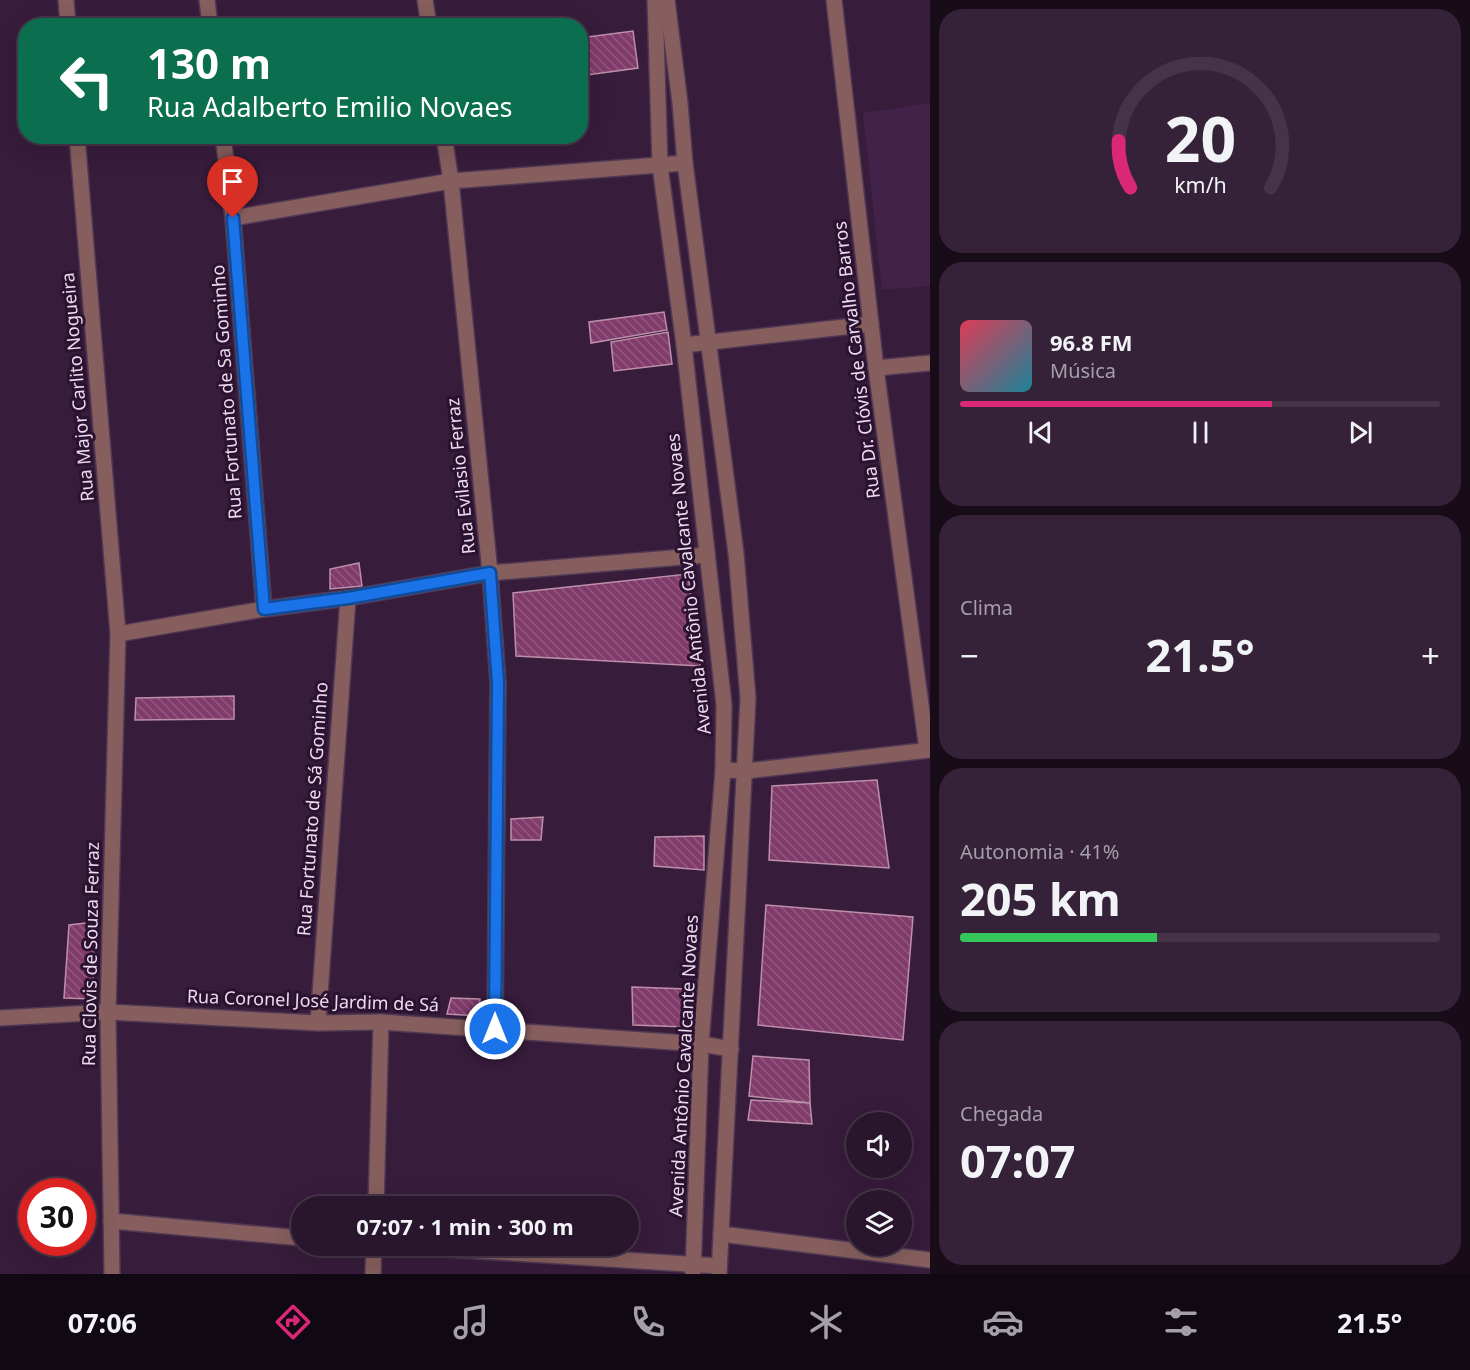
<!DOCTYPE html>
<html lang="pt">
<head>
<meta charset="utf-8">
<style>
  :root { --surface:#29152c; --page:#352238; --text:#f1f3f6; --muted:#a59fa9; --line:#453448; --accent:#db2777 }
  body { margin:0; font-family:"Noto Sans",sans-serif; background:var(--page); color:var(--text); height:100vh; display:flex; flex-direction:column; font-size:22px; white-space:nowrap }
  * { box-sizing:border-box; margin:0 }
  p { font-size:20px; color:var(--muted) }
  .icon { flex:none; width:33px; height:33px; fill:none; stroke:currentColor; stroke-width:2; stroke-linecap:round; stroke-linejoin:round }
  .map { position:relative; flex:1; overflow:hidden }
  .details { display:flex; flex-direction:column; gap:9px; padding:9px; background:#170c18; width:540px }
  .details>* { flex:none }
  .banner { position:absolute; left:18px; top:18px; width:570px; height:126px; border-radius:24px; box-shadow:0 6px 24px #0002,0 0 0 2px var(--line); background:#0b6e4f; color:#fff; overflow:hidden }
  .tools { position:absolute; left:846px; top:1112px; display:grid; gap:12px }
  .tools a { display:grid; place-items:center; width:66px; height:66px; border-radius:50%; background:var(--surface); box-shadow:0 6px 24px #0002,0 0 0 2px var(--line); font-size:30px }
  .speed { position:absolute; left:18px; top:1178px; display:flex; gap:12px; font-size:30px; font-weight:700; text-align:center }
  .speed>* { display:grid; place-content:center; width:78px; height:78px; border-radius:50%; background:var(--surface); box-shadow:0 6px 24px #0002,0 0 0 2px var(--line); line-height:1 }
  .speed .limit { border:9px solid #d22; background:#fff; color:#111 }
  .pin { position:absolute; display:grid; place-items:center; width:51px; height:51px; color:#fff; margin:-62px -26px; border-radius:50% 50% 50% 0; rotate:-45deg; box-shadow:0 0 6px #0007 }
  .pin .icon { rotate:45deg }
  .me { position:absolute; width:66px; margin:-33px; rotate:0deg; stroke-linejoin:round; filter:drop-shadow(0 0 4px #0008) }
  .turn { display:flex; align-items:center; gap:21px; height:126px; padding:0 30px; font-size:27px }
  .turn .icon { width:78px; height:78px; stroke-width:2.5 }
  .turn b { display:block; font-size:42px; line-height:51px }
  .big { font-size:45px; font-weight:700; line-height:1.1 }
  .details .card { flex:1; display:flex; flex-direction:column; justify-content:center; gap:9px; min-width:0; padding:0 21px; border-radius:24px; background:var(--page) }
  .details .dial { align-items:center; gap:0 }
  .dial svg { height:156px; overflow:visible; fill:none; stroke:var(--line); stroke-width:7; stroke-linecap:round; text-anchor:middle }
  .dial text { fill:var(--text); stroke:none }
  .song { display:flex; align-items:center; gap:18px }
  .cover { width:72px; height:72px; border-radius:9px; background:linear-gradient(135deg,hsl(350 70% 55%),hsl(190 70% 35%)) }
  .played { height:6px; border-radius:3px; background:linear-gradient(90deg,var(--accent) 65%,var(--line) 65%) }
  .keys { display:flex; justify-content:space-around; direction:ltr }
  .heat { display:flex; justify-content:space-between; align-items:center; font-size:33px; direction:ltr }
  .charge { height:9px; border-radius:4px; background:linear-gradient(90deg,#34c759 41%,var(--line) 0) }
  .trip { position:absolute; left:291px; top:1196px; width:348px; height:60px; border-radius:30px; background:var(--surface); box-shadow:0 6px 24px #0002,0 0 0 2px var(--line); font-weight:700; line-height:60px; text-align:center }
  .dock { display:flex; height:96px; justify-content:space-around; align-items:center; background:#100812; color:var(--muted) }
  .dock .icon { width:42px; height:42px }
  .dock .selected { color:var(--accent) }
  .dock b { font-size:27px; color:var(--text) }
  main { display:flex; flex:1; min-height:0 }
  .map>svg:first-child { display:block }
</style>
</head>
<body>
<main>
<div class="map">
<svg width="930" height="1274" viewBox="0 0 930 1274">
  <defs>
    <pattern id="building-back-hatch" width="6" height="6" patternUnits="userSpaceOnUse" patternTransform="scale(1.5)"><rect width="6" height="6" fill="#803b6a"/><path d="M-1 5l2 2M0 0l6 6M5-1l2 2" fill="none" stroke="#925780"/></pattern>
  </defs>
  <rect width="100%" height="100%" fill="#371c3b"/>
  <path fill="#422248" d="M930 103V286L882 290 863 113Z"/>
  <g fill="url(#building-back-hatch)" stroke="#bd8fab" stroke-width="1.5">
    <path d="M633 31 638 68 580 76V38Z"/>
    <path d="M664 312 667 330 591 343 589 322Z"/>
    <path d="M668 332 672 364 614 371 611 342Z"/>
    <path d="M359 563 362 586 330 589V569Z"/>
    <path d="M688 574 700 666 516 656 513 593Z"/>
    <path d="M234 696V719L135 720 136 698Z"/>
    <path d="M877 780 889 868 769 860 772 786Z"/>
    <path d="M543 817 541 840H511V819Z"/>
    <path d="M704 836V870L654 866 655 837Z"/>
    <path d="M766 905 913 917 903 1040 758 1025Z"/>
    <path d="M94 922 93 999 64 998 69 925Z"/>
    <path d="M632 987 688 989 686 1027 633 1025Z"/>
    <path d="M451 998 480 999 479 1016 447 1014Z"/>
    <path d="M753 1056 809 1060 810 1103 749 1096Z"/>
    <path d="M751 1100 810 1103 812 1124 748 1120Z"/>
  </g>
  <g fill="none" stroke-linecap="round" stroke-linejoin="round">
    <g stroke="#503754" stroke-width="18">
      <g id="minor">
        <path d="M66 0 68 26"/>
        <path d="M207 0 210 26"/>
        <path d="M425 0 429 26"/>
        <path d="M655 0 660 166 684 345 724 705 723 770 701 1044 693 1274"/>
        <path d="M667 0 680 103 685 163 736 553 748 698 719 1274"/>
        <path d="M834 0 876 368 927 750"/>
        <path d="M77 136 118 634 108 1012 112 1274"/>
        <path d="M223 136 233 218 264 609"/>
        <path d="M444 136 451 181 490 573 498 683 495 1030"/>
        <path d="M233 218 451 181 685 163"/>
        <path d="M684 345 871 324"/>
        <path d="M876 368 930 363"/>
        <path d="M118 634 264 609 348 598 490 573 707 555"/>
        <path d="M723 770 746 771 930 750"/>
        <path d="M0 1018 108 1012 318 1023 381 1022 701 1044 731 1049"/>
        <path d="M318 1023 348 598"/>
        <path d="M376 1206 381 1022"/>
        <path d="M111 1221 302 1238"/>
        <path d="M721 1234 930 1260"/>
        <path d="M385 1245 719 1266"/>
        <path d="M373 1274 374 1245"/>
      </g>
    </g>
    <use href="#minor" stroke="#855e5d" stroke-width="15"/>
  </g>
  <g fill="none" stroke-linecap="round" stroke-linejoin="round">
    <g stroke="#114b97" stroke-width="15">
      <path id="route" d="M233 218 264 609 348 598 490 573 498 683 495 1029"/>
    </g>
    <use href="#route" stroke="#1a73e8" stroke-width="10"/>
  </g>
  <g text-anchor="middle" stroke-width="6" stroke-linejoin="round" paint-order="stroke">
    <g font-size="18" fill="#ecdbef" stroke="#2c1231">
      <text transform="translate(857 360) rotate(-97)" y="6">Rua Dr. Clóvis de Carvalho Barros</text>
      <text transform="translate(78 387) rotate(-95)" y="6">Rua Major Carlito Nogueira</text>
      <text transform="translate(227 392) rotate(-94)" y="6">Rua Fortunato de Sa Gominho</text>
      <text transform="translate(461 476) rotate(-96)" y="6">Rua Evilasio Ferraz</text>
      <text transform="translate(689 584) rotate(-96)" y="6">Avenida Antônio Cavalcante Novaes</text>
      <text transform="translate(313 809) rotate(-86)" y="6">Rua Fortunato de Sá Gominho</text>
      <text transform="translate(91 954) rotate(-89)" y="6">Rua Clovis de Souza Ferraz</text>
      <text transform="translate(313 1001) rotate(2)" y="6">Rua Coronel José Jardim de Sá</text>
      <text transform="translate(684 1066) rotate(-87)" y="6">Avenida Antônio Cavalcante Novaes</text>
    </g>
  </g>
</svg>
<div class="tools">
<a><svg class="icon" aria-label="sound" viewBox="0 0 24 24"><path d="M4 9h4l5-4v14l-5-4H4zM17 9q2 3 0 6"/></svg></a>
<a><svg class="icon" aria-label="layers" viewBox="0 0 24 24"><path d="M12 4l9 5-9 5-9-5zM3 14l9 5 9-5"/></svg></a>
</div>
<div class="speed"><div class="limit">30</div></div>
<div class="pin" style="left:233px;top:218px;background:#d93025"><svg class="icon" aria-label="arrive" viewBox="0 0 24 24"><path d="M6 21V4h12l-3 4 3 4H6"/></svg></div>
<svg class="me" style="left:495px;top:1029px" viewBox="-20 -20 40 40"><circle r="17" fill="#1a73e8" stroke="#fff" stroke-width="3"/><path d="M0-11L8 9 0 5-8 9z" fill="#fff"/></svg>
<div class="trip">07:07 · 1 min · 300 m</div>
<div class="banner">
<div class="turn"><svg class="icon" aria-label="left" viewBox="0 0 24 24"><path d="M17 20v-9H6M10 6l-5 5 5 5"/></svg><div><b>130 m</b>Rua Adalberto Emilio Novaes</div></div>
</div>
</div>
<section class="details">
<div class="card dial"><svg viewBox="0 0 100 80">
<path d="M14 69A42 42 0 1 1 86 69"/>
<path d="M14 69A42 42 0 0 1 8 45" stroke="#db2777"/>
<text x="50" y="56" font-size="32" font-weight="700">20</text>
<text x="50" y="72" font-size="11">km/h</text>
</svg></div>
<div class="card">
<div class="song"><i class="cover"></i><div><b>96.8 FM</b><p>Música</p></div></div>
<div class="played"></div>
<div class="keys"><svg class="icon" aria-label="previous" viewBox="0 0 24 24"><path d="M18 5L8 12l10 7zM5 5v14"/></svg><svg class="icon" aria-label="pause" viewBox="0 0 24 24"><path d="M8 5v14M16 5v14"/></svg><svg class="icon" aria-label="next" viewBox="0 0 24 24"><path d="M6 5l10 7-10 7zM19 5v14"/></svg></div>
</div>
<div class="card"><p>Clima</p>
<div class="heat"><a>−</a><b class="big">21.5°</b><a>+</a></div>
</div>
<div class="card"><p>Autonomia · 41%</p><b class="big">205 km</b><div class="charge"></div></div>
<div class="card"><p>Chegada</p><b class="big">07:07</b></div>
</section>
</main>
<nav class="dock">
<b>07:06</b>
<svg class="icon selected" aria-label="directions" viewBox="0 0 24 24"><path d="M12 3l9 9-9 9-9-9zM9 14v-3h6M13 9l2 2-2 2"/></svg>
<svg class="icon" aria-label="music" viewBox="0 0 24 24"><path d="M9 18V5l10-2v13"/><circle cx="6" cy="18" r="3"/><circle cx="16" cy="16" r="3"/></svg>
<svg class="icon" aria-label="phone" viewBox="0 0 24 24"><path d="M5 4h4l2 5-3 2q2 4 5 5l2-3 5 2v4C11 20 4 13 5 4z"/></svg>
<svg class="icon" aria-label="climate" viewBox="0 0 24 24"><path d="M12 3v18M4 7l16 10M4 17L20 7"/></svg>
<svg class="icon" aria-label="car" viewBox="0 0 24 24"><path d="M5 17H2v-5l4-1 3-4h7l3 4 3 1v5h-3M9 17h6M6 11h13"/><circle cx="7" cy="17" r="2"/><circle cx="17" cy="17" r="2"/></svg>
<svg class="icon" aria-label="filters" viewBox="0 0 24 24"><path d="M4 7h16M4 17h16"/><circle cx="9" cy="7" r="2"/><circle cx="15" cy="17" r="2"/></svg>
<b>21.5°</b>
</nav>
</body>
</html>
